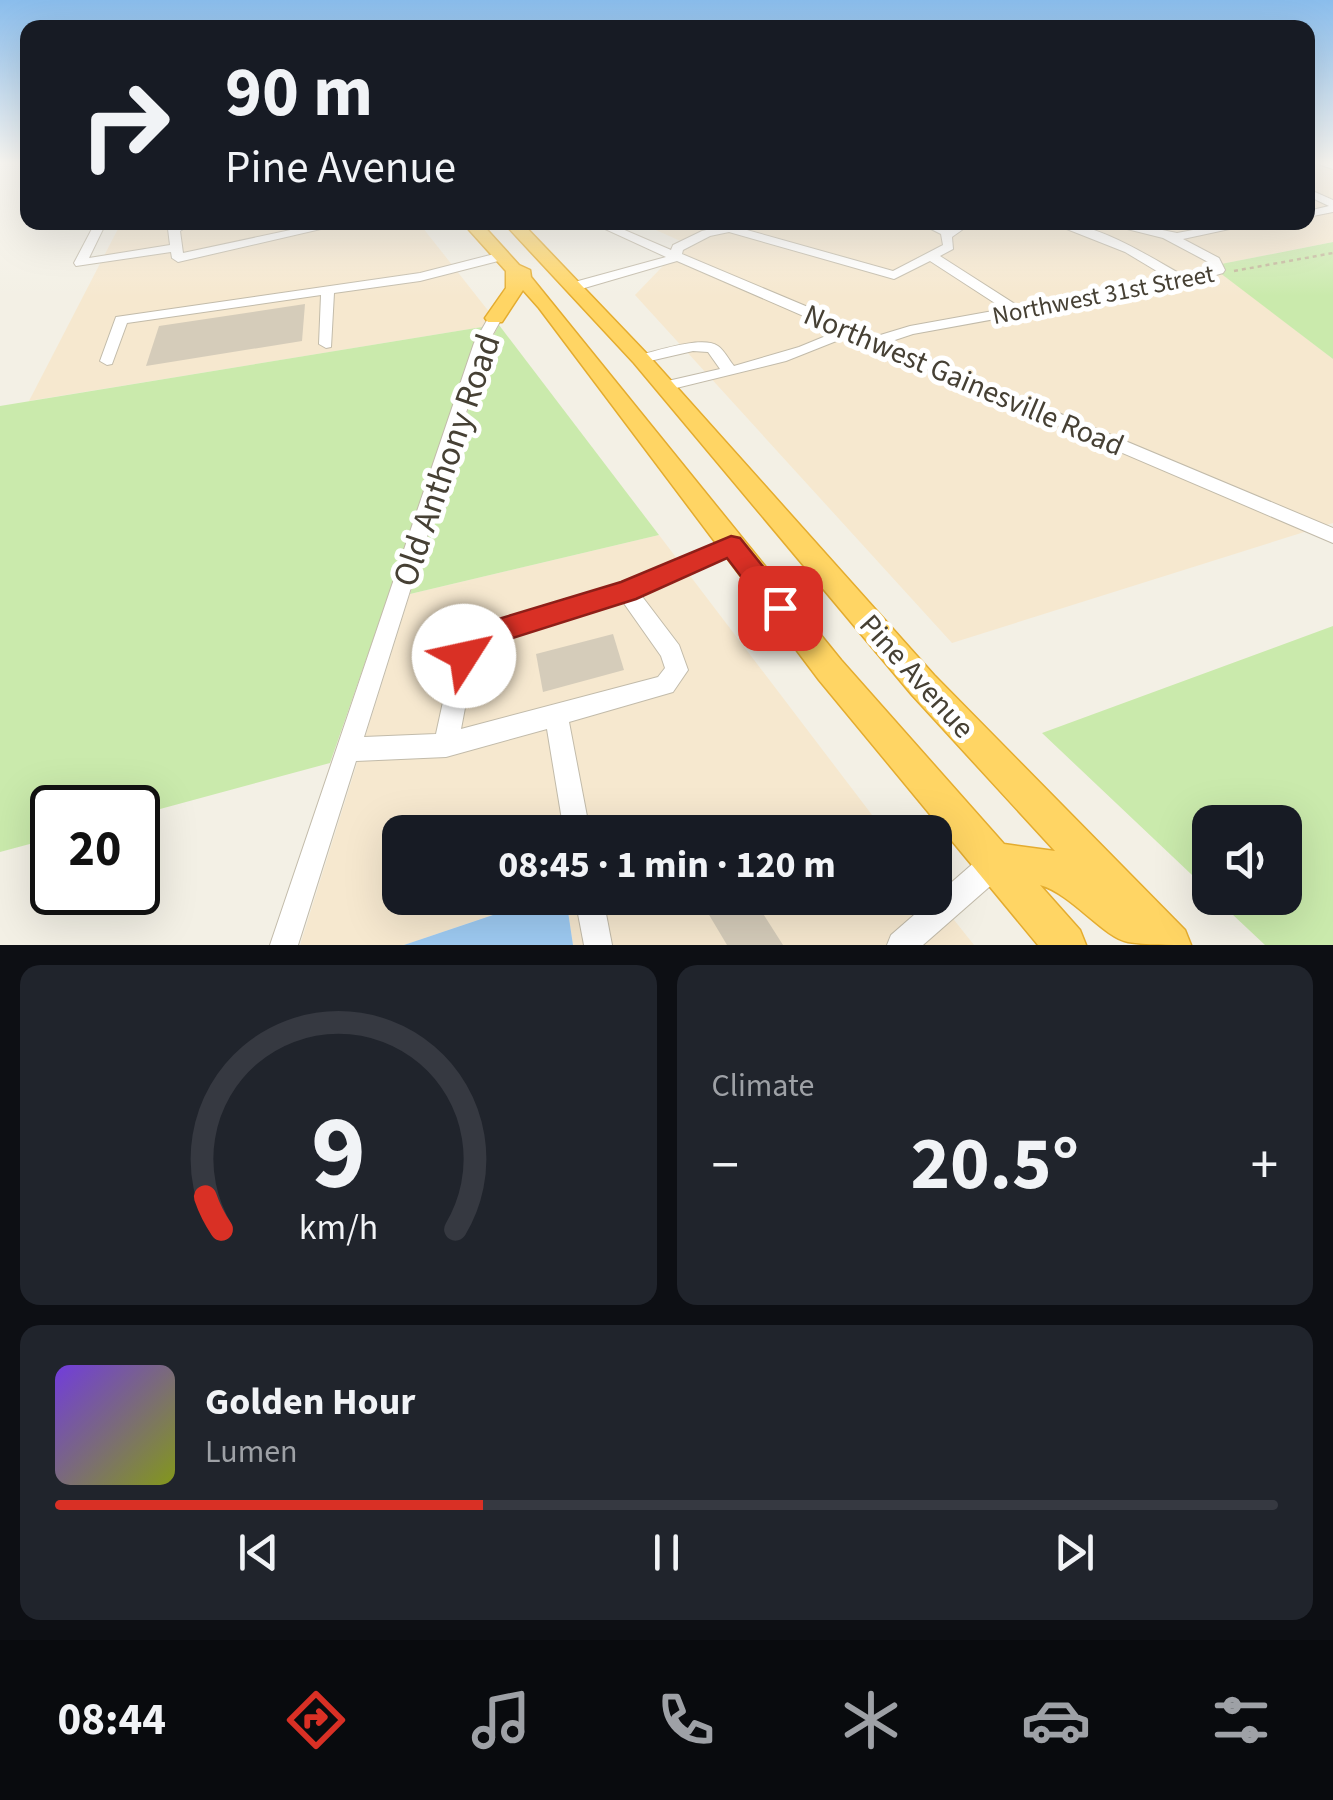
<!DOCTYPE html>
<html lang="en">
<head>
<meta charset="utf-8">
<style>
  :root { --surface:#171b24; --page:#20242c; --text:#f1f3f6; --muted:#9ea1a6; --line:#363941; --accent:#d93025 }
  body { margin:0; font-family:"Source Sans 3",sans-serif; background:var(--page); color:var(--text); height:100vh; display:flex; flex-direction:column; font-size:38px; white-space:nowrap }
  * { box-sizing:border-box; margin:0 }
  p { font-size:32px; color:var(--muted) }
  .icon { flex:none; width:55px; height:55px; fill:none; stroke:currentColor; stroke-width:2; stroke-linecap:round; stroke-linejoin:round }
  .map { position:relative; height:945px; overflow:hidden }
  .drawer { display:flex; flex-direction:column; gap:20px; padding:20px; background:#0d0f14; flex:1 }
  .drawer>* { flex:none }
  .guide { position:absolute; left:20px; top:20px; width:1295px; height:210px; border-radius:20px; box-shadow:0 10px 40px #0002; background:#171b24; color:var(--text); overflow:hidden }
  .fabs { position:absolute; left:1192px; top:805px; display:grid; gap:20px }
  .fabs a { display:grid; place-items:center; width:110px; height:110px; border-radius:20px; background:var(--surface); box-shadow:0 10px 40px #0002; font-size:50px }
  .speed { position:absolute; left:30px; top:785px; display:flex; gap:20px; font-size:50px; font-weight:700; text-align:center }
  .speed>* { display:grid; place-content:center; width:130px; height:130px; border-radius:50%; background:var(--surface); box-shadow:0 10px 40px #0002; line-height:1 }
  .speed .limit { border:5px solid #111; border-radius:15px; background:#fff; color:#111 }
  .pin { position:absolute; display:grid; place-items:center; width:85px; height:85px; color:#fff; margin:-42px; border-radius:20px; box-shadow:0 5px 15px #0006 }
  .me { position:absolute; width:110px; margin:-55px; rotate:55deg; stroke-linejoin:round; filter:drop-shadow(0 0 8px #0008) }
  .turn { display:flex; align-items:center; gap:35px; height:210px; padding:0 40px; font-size:45px }
  .turn .icon { width:130px; height:130px; stroke-width:2.5 }
  .turn b { display:block; font-size:70px; line-height:85px }
  .big { font-size:75px; font-weight:700; line-height:1.1 }
  .drawer .widget { flex:1; display:flex; flex-direction:column; justify-content:center; gap:15px; min-width:0; padding:0 35px; border-radius:20px; background:var(--page) }
  .drawer .dial { align-items:center; gap:0 }
  .dial svg { height:260px; overflow:visible; fill:none; stroke:var(--line); stroke-width:7; stroke-linecap:round; text-anchor:middle }
  .dial text { fill:var(--text); stroke:none }
  .song { display:flex; align-items:center; gap:30px }
  .cover { width:120px; height:120px; border-radius:15px; background:linear-gradient(135deg,hsl(260 70% 55%),hsl(70 70% 35%)) }
  .played { height:10px; border-radius:5px; background:linear-gradient(90deg,var(--accent) 35%,var(--line) 35%) }
  .keys { display:flex; justify-content:space-around; direction:ltr }
  .heat { display:flex; justify-content:space-between; align-items:center; font-size:55px; direction:ltr }
  .drawer .tiles { flex:1; display:grid; gap:20px; grid-template-columns:1fr 1fr }
  .widget:last-child { grid-column:span 2 }
  .trip { position:absolute; left:382px; top:815px; width:570px; height:100px; border-radius:20px; background:var(--surface); box-shadow:0 10px 40px #0002; font-weight:700; line-height:100px; text-align:center }
  .dock { display:flex; height:160px; justify-content:space-around; align-items:center; background:#090b0e; color:var(--muted) }
  .dock .icon { width:70px; height:70px }
  .dock .selected { color:var(--accent) }
  .dock b { font-size:45px; color:var(--text) }
  .map>svg:first-child { display:block }
</style>
</head>
<body>
<div class="map">
<svg width="1333" height="945" viewBox="0 0 1333 945">
  <rect width="100%" height="100%" fill="#f3f0e5"/>
  <g fill="#f6e8cf">
    <path d="M1308 163H1333V242L1212 266 1333 359V523L952 643 635 295 685 243 640 223 1308 222Z"/>
    <path d="M121 223H419L490 313 482 327 29 401Z"/>
    <path d="M659 535 885 832H400V898H542L404 945H300L410 594Z"/>
    <path d="M935 896 974 945H573L566 898Z"/>
  </g>
  <g fill="#caeaac">
    <path d="M1333 242V359L1211 266Z"/>
    <path d="M499 325 659 535 410 594 489 344Z"/>
    <path d="M482 327 330 763 138 815V808H52V838L0 852V406Z"/>
    <path d="M1333 626V945H1265L1215 898H1285V822H1210V892L1042 733Z"/>
  </g>
  <path fill="#9ecbf3" d="M543 898H566L573 945H404Z"/>
  <g fill="#d5ccba">
    <path d="M305 304 302 341 146 366 159 326Z"/>
    <path d="M613 634 624 670 543 692 536 654Z"/>
    <path d="M699 898H753L783 945H727Z"/>
  </g>
  <g fill="none" stroke-linecap="round" stroke-linejoin="round">
    <g stroke="#c2bbaa" stroke-width="2">
      <g id="minor">
        <path d="M1320 163H1333V169L1321 165Z"/>
        <path d="M1308 189 1333 200V212L1308 217V211L1329 206 1308 196Z"/>
        <path d="M114 222 104 227 89 258 170 245 168 229 179 222H194L180 231 183 253 328 222H351L178 262 172 258 171 252 76 266 74 263 95 223Z"/>
        <path d="M590 222H606L671 250 673 245 702 231 729 225 893 271 943 245 941 234 917 222H933L949 229 959 222H973L952 237 953 249 940 256 1018 306 1170 279 1125 252 1049 222C1097 222 1143 253 1184 276L1212 268 1210 263 1163 238 1099 222H1123L1177 233 1236 222H1262L1183 239 1219 258 1225 270 1223 273 1182 285 913 334 889 342 1333 528V543L849 336 786 361 664 391 659 389 656 386 659 383 720 369 708 352 693 351 641 363 636 362V356C654 352 702 335 718 346 724 350 729 360 734 366L799 347 838 331 677 261 581 289H571V283L666 257ZM729 232 894 279 930 261 1004 309 910 326 877 336 682 254 683 250 710 236Z"/>
        <path d="M502 252 508 256 506 259 420 281 334 293 331 347 326 348 319 344 321 295 127 323 112 364 107 365 100 361 116 317 420 273Z"/>
        <path d="M495 314 502 318 488 343 364 737 436 734 453 656 477 628 622 585 731 538 738 540 741 545 738 550 641 595 679 645 688 670 673 692 569 722 590 832H564L547 729 446 757 356 761 298 945H270L474 343 490 315ZM623 602 661 656 665 668 658 677 461 729 474 660 492 642Z"/>
        <path d="M994 851 1004 854 1007 864 1004 874 923 945H887L891 935 984 854Z"/>
        <path d="M575 898H603L612 945H584Z"/>
      </g>
    </g>
    <g stroke="#e4ac2f" stroke-width="3">
      <path id="highway" d="M462 222H480L519 265 530 270 531 277 841 660 1004 844 1055 851 912 695 634 363 503 222H521L648 355 934 675 1185 930 1191 945C1169 945 1146 945 1128 942 1104 938 1072 894 1040 885L1080 930 1086 945H1038L819 680 539 308 523 290 502 322H488L485 318 506 288V271Z"/>
    </g>
    <path stroke="#c1b598" stroke-width="2.5" stroke-dasharray="4 4" stroke-linecap="butt" d="M1234 271 1333 253"/>
    <use href="#minor" fill="#fff" fill-rule="evenodd"/>
    <use href="#highway" fill="#ffd564" fill-rule="evenodd"/>
  </g>
  <linearGradient id="sky" x2="0" y2="1"><stop stop-color="#8abdec"/><stop offset="0.55" stop-color="#faf8f3"/><stop offset="1" stop-color="#faf8f3" stop-opacity="0"/></linearGradient>
  <rect width="1333" height="296" fill="url(#sky)"/>
  <path fill="#d93025" stroke="#8d1f18" stroke-width="2.5" d="M731 536 740 538 790 600 794 608 790 616H771L727 558 636 599 494 644 464 668 454 664 450 656 475 626 621 582Z"/>
  <g text-anchor="middle" stroke-width="10" stroke-linejoin="round" paint-order="stroke">
    <g font-size="25" fill="#464034" stroke="#fff">
      <text transform="translate(1103 294) rotate(-11)" y="9">Northwest 31st Street</text>
    </g>
    <g font-size="30" fill="#464034" stroke="#fff">
      <text transform="translate(964 380) rotate(23)" y="10">Northwest Gainesville Road</text>
      <text transform="translate(917 676) rotate(48)" y="10">Pine Avenue</text>
    </g>
    <g font-size="35" fill="#464034" stroke="#fff">
      <text transform="translate(446 460) rotate(-71)" y="12">Old Anthony Road</text>
    </g>
  </g>
</svg>
<div class="fabs">
<a><svg class="icon" aria-label="sound" viewBox="0 0 24 24"><path d="M4 9h4l5-4v14l-5-4H4zM17 9q2 3 0 6"/></svg></a>
</div>
<div class="speed"><div class="limit">20</div></div>
<div class="pin" style="left:780px;top:608px;background:#d93025"><svg class="icon" aria-label="arrive" viewBox="0 0 24 24"><path d="M6 21V4h12l-3 4 3 4H6"/></svg></div>
<svg class="me" style="left:464px;top:656px" viewBox="-20 -20 40 40"><circle r="19" fill="#fff"/><path d="M0-13L10 11 0 6-10 11z" fill="#d93025"/></svg>
<div class="trip">08:45 · 1 min · 120 m</div>
<div class="guide">
<div class="turn"><svg class="icon" aria-label="right" viewBox="0 0 24 24"><path d="M7 20v-9h11M14 6l5 5-5 5"/></svg><div><b>90 m</b>Pine Avenue</div></div>
</div>
</div>
<section class="drawer">
<div class="tiles">
<div class="widget dial"><svg viewBox="0 0 100 80">
<path d="M14 69A42 42 0 1 1 86 69"/>
<path d="M14 69A42 42 0 0 1 9 59" stroke="#d93025"/>
<text x="50" y="56" font-size="32" font-weight="700">9</text>
<text x="50" y="72" font-size="11">km/h</text>
</svg></div>
<div class="widget"><p>Climate</p>
<div class="heat"><a>−</a><b class="big">20.5°</b><a>+</a></div>
</div>
<div class="widget">
<div class="song"><i class="cover"></i><div><b>Golden Hour</b><p>Lumen</p></div></div>
<div class="played"></div>
<div class="keys"><svg class="icon" aria-label="previous" viewBox="0 0 24 24"><path d="M18 5L8 12l10 7zM5 5v14"/></svg><svg class="icon" aria-label="pause" viewBox="0 0 24 24"><path d="M8 5v14M16 5v14"/></svg><svg class="icon" aria-label="next" viewBox="0 0 24 24"><path d="M6 5l10 7-10 7zM19 5v14"/></svg></div>
</div>
</div>
</section>
<nav class="dock">
<b>08:44</b>
<svg class="icon selected" aria-label="directions" viewBox="0 0 24 24"><path d="M12 3l9 9-9 9-9-9zM9 14v-3h6M13 9l2 2-2 2"/></svg>
<svg class="icon" aria-label="music" viewBox="0 0 24 24"><path d="M9 18V5l10-2v13"/><circle cx="6" cy="18" r="3"/><circle cx="16" cy="16" r="3"/></svg>
<svg class="icon" aria-label="phone" viewBox="0 0 24 24"><path d="M5 4h4l2 5-3 2q2 4 5 5l2-3 5 2v4C11 20 4 13 5 4z"/></svg>
<svg class="icon" aria-label="climate" viewBox="0 0 24 24"><path d="M12 3v18M4 7l16 10M4 17L20 7"/></svg>
<svg class="icon" aria-label="car" viewBox="0 0 24 24"><path d="M5 17H2v-5l4-1 3-4h7l3 4 3 1v5h-3M9 17h6M6 11h13"/><circle cx="7" cy="17" r="2"/><circle cx="17" cy="17" r="2"/></svg>
<svg class="icon" aria-label="filters" viewBox="0 0 24 24"><path d="M4 7h16M4 17h16"/><circle cx="9" cy="7" r="2"/><circle cx="15" cy="17" r="2"/></svg>
</nav>
</body>
</html>
